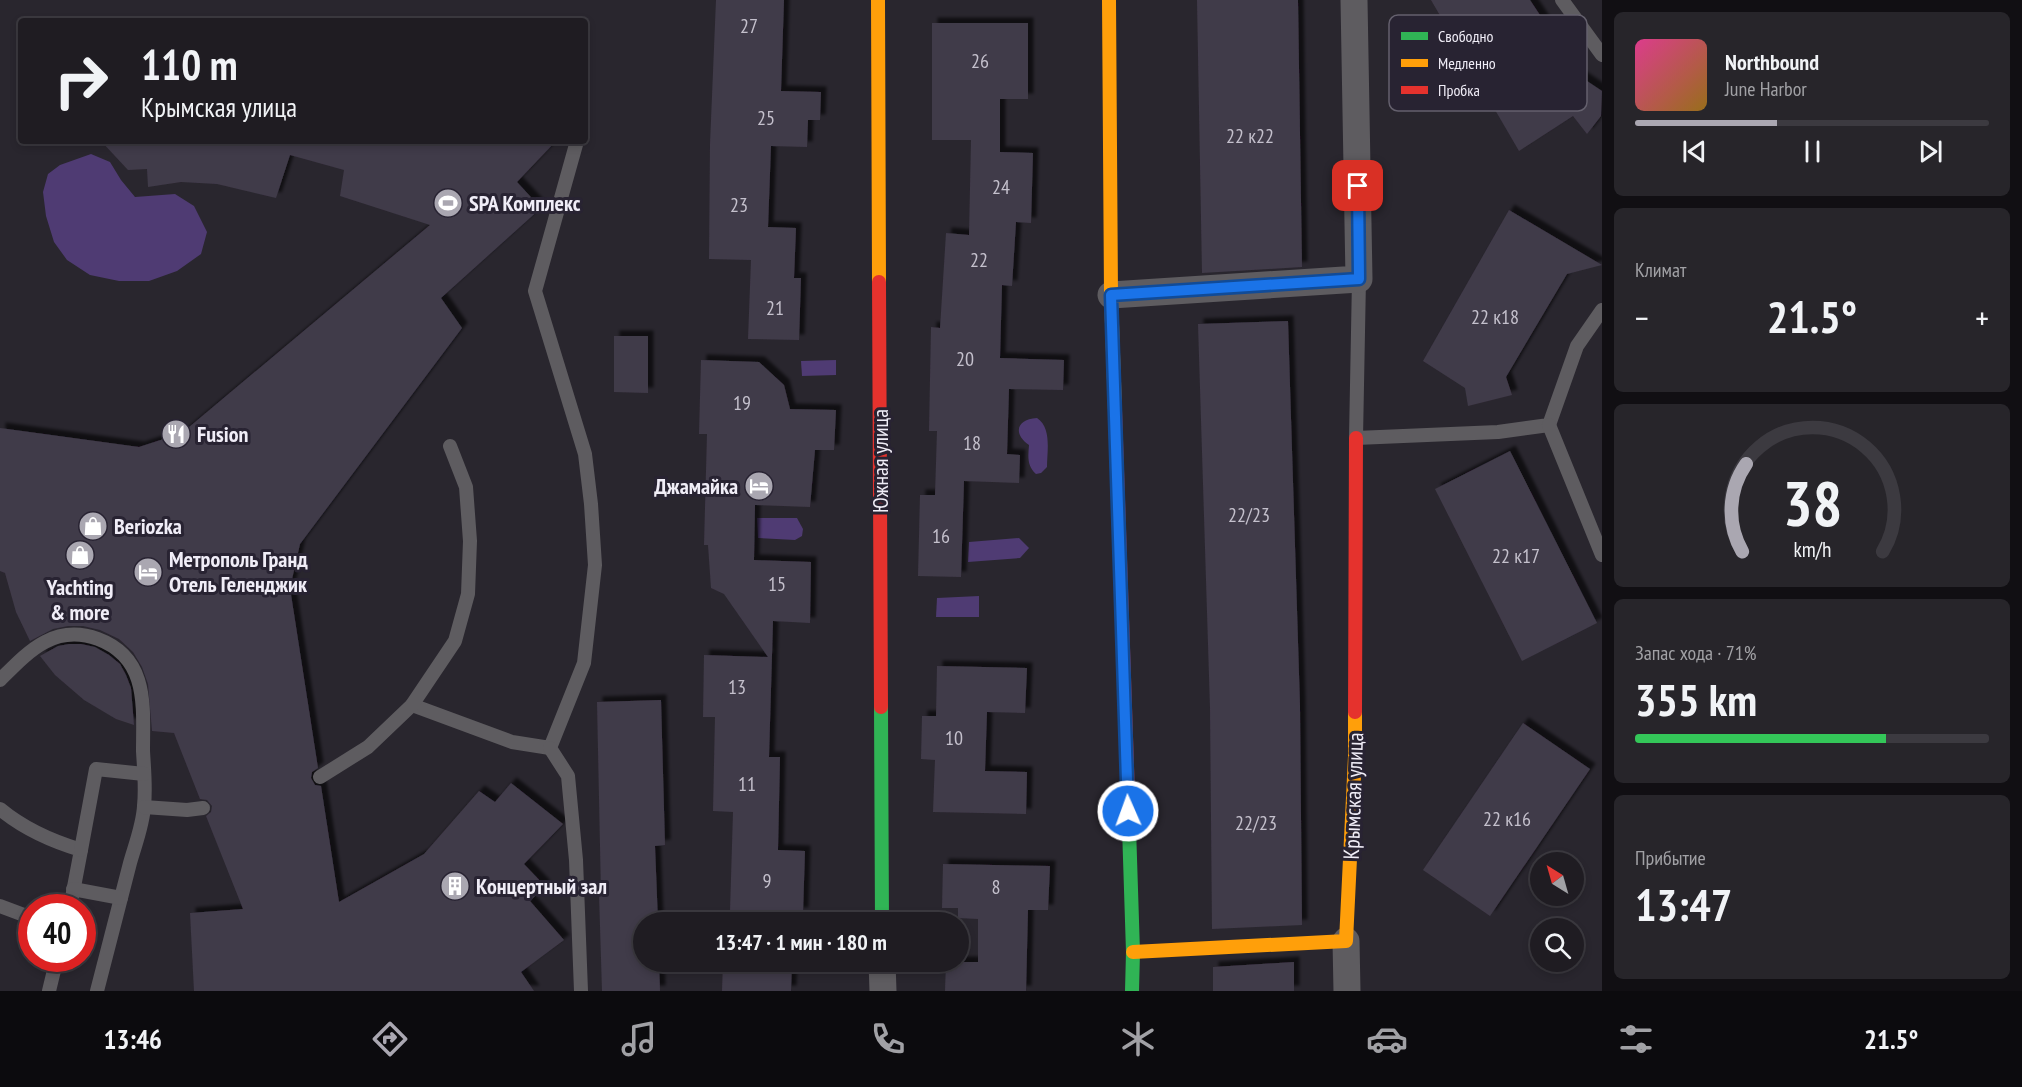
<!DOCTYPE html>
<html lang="ru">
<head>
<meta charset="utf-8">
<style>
  :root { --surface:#1f1c22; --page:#27252a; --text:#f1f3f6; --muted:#a1a1a5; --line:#3c3a40; --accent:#aaa7b1 }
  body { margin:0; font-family:"PT Sans Narrow",sans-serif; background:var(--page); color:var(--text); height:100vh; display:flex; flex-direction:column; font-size:22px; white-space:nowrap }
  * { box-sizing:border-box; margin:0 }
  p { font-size:20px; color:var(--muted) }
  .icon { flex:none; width:33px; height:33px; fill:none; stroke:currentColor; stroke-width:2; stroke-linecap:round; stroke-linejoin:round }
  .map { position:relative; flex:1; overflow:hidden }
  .panel { display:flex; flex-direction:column; gap:12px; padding:12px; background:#110f13; width:420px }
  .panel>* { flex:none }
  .banner { position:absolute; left:18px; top:18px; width:570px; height:126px; border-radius:6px; box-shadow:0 3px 9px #0003,0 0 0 2px var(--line); background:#1f1c22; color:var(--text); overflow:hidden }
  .needle { width:39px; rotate:323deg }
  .controls { position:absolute; left:1530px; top:852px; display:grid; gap:12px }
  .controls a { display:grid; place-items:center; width:54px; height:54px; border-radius:50%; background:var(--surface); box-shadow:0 3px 9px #0003,0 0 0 2px var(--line); font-size:30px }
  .speed { position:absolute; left:18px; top:894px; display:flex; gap:12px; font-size:30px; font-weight:700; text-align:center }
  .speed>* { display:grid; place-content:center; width:78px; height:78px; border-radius:50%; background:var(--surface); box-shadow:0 3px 9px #0003,0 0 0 2px var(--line); line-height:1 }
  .speed .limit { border:9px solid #d22; background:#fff; color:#111 }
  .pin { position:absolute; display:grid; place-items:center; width:51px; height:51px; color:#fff; margin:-26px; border-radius:12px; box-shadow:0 3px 9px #0006 }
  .me { position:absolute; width:66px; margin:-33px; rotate:358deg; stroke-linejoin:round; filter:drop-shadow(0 0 4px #0008) }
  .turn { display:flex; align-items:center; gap:21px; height:126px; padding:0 24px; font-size:27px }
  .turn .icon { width:78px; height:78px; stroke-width:2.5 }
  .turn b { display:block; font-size:42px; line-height:51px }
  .big { font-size:45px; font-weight:600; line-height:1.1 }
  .panel .card { flex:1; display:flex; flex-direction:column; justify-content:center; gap:9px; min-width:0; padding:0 21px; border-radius:9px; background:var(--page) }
  .panel .dial { align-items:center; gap:0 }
  .dial svg { height:156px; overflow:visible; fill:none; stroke:var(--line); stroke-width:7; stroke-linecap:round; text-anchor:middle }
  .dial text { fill:var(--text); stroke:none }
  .song { display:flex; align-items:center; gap:18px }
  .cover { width:72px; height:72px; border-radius:9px; background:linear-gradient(135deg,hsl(330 70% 55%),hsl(40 70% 35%)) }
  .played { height:6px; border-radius:3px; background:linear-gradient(90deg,var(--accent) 40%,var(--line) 40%) }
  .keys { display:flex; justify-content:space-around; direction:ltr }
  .heat { display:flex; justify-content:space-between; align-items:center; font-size:33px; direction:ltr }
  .charge { height:9px; border-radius:4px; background:linear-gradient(90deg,#34c759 71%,var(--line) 0) }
  .trip { position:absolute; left:633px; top:912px; width:336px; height:60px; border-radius:30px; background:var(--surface); box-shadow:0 3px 9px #0003,0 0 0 2px var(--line); font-weight:600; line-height:60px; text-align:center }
  .tabs { display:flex; height:96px; justify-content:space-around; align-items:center; background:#0c0b0e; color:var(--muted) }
  .tabs .icon { width:42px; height:42px }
  .tabs .on { color:var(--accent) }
  .tabs b { font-size:27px; color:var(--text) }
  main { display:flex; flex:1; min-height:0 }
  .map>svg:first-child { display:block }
</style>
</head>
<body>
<main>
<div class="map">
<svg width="1602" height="991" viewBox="0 0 1602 991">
  <defs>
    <filter id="shadow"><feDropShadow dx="5.5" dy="-5.5" stdDeviation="1.5" flood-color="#0009"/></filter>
  </defs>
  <rect width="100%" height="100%" fill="#29262e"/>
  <g fill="#4f3b73">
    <path d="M91 154 110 162 121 180 135 197 175 194 194 206 207 232 201 254 177 271 149 281H119L90 275 67 260 54 242 46 216 43 192 48 174 60 165Z"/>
    <path d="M836 360V375L802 376 801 361Z"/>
    <path d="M1037 418C1052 428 1047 451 1047 467L1041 473 1036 474C1027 466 1028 457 1029 445 1013 434 1016 419 1037 418Z"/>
    <path d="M757 518H797L803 529 802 536 795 540 758 538Z"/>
    <path d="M1019 538 1029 548 1020 558 968 562 969 542Z"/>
    <path d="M979 596V617H936L937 598Z"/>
  </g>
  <g fill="#403a49" filter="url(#shadow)">
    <path d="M716 0H784L781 91 821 92 820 120H808L807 147 771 146 768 227 796 228 794 278H801L799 340 748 339 751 260 709 259 710 144Z"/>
    <path d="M1197 0H1298L1302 267 1202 273Z"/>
    <path d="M1431 0H1530L1581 77 1602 91 1601 116 1587 134 1573 116 1519 151Z"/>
    <path d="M932 23H1028V99H1000V152L1033 153 1031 223 1016 222 1012 286 1002 285 1000 358 1064 360 1063 390 1009 389 1007 454 1020 455 1019 483 964 481 961 577 918 576 920 495H935L937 431H929L931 327 940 328 946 233 969 235 971 140H932Z"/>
    <path d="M101 141H556L517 182 541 208 441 298 462 328 300 544 290 588 318 768 312 772 311 778 315 785 321 786 339 902 424 854 479 791 495 802 511 783 563 824 524 864 545 886 530 901 564 940 521 972 534 991H194L190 913 243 909 206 816 211 812 212 806 207 800 200 799 174 733 152 731 148 684 142 667 133 652 119 639 100 630 83 626H68L53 629 30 641 16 612 5 573 0 571V428L139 447 182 433 430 225 340 196 344 170 290 155 276 198 217 184 181 182 148 187 147 169 128 170Z"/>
    <path d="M1509 210 1602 265 1567 274 1506 377 1512 395 1468 406 1465 388 1423 361Z"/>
    <path d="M1288 321 1300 706 1302 925 1212 929 1210 708 1198 324Z"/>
    <path d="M614 336H648V393L614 392Z"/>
    <path d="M701 360 759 362 784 385 790 409 836 410 834 450H815L810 507 755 505 754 560 811 562 810 623 773 621 769 757H780L778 850 805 851 803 913 730 911 733 812 713 811 715 717H703L704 655 768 657 724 594 711 588 708 545H704L707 434H699Z"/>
    <path d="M1510 451 1597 623 1522 661 1435 489Z"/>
    <path d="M69 644H81L95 647 109 655 120 664 126 675 131 688 134 725 116 719 84 700 55 675 40 656 58 646Z"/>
    <path d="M937 666 1027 668 1025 713 987 712 985 771 1027 772 1026 814 933 812 935 760 921 759 922 716H936Z"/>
    <path d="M661 700 665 845 655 846 658 922H644V962H659L660 991H602L599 894H601L597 702Z"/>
    <path d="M1523 723 1590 769 1490 916 1423 870Z"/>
    <path d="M943 864 1050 866 1048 910H1028L1026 991H945L946 962H978V919L958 918V908H942Z"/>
    <path d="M723 962H792L791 991H722Z"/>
    <path d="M1294 962V991H1213V967Z"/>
  </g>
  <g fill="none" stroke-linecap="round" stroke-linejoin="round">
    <g stroke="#5e5c60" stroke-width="14">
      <path d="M1562 0 1602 55"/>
      <path d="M1359 279 1356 438 1498 432 1549 425 1577 346 1602 310"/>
      <path d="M1549 425 1602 555"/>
      <path d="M0 680C28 652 54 623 98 639 149 658 143 707 143 751 144 769 146 788 144 806 143 825 135 845 130 863 119 906 108 948 97 991"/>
      <path d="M412 705 512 742 550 748 584 663 595 565 591 504 585 454 535 291 577 141"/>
      <path d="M550 748 568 776 576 860 581 991"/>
      <path d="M320 777 368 747 412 705 455 641 468 594 470 541 466 487 450 446"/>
      <path d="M144 807 187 810 203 808"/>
      <path d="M0 809C24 829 51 841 81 850L70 908"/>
      <path d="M81 850 96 769 144 774"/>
      <path d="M73 889 121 898"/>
      <path d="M0 906 32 918"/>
      <path d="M49 991 57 958"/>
    </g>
    <g stroke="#5e5c60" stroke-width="27">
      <path d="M1111 295 1359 279 1354 0"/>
      <path d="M1346 941 1347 991"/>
      <path d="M882 962 883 991"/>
    </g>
    <g stroke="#30b455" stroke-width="14">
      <path d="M881 707 882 922"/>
      <path d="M1128 796 1133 952 1132 991"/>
    </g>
    <g stroke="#ff9f0a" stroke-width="14">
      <path d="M878 0 879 282"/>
      <path d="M1109 0 1111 295 1115 410"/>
      <path d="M1133 952 1346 941 1355 756V712"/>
    </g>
    <g stroke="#e5322d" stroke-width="14">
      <path d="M879 282 881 707"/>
      <path d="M1115 410 1128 796"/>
      <path d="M1355 712 1356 438"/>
    </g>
  </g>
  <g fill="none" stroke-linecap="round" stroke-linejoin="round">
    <g stroke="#114b97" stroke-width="15">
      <path id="route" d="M1128 811 1111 295 1359 279 1358 186"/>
    </g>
    <use href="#route" stroke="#1a73e8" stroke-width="10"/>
  </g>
  <defs>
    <g id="stadium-disc" transform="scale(1.5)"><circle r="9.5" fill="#aaa7b1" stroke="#282332"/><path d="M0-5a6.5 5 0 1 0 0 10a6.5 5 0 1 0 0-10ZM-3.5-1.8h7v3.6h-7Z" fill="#fff"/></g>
    <g id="restaurant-disc" transform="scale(1.5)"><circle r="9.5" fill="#aaa7b1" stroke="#282332"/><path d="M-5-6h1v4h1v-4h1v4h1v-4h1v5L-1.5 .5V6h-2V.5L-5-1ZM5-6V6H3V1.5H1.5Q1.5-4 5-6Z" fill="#fff"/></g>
    <g id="hotel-disc" transform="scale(1.5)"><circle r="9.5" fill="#aaa7b1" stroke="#282332"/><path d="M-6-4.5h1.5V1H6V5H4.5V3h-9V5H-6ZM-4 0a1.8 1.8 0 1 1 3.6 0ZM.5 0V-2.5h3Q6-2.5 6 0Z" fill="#fff"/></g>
    <g id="shop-disc" transform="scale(1.5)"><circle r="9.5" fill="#aaa7b1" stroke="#282332"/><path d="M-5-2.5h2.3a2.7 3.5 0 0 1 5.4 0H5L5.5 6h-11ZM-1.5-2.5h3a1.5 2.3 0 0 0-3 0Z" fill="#fff"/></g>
    <g id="building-disc" transform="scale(1.5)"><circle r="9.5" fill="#aaa7b1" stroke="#282332"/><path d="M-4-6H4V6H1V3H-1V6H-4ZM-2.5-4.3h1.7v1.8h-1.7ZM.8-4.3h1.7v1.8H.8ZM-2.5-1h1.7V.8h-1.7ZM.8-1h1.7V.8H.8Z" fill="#fff"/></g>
  </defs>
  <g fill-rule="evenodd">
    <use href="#stadium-disc" x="448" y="203"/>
    <use href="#restaurant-disc" x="176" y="434"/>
    <use href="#hotel-disc" x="759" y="486"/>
    <use href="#shop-disc" x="93" y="526"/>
    <use href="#shop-disc" x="80" y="555"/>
    <use href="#hotel-disc" x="148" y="572"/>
    <use href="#building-disc" x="455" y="886"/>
  </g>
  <g text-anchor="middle" stroke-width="6" stroke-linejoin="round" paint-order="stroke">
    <g font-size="20" fill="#c4c0cc">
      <text x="749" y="33">27</text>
      <text x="980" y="68">26</text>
      <text x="766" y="125">25</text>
      <text x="1250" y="143">22 к22</text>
      <text x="1001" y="194">24</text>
      <text x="739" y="212">23</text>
      <text x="979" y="267">22</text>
      <text x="775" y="315">21</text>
      <text x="1495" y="324">22 к18</text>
      <text x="965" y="366">20</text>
      <text x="742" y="410">19</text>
      <text x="972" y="450">18</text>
      <text x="1249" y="522">22/23</text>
      <text x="941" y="543">16</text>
      <text x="1516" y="563">22 к17</text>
      <text x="777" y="591">15</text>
      <text x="737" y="694">13</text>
      <text x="954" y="745">10</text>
      <text x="747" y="791">11</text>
      <text x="1507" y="826">22 к16</text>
      <text x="1256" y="830">22/23</text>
      <text x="767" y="888">9</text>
      <text x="996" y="894">8</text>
    </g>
    <g font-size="22" font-weight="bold" fill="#f0edf7" stroke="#282332" text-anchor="start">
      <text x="469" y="211">SPA Комплекс</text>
      <text x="197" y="442">Fusion</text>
      <text x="738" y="494" text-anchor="end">Джамайка</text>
      <text x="114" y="534">Beriozka</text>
      <text x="169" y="567">Метрополь Гранд<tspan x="169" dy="25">Отель Геленджик</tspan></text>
      <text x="80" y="595" text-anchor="middle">Yachting<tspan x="80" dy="25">&amp; more</tspan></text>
      <text x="476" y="894">Концертный зал</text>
    </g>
    <g font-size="22" fill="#f0edf7" stroke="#282332">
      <text transform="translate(880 461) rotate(-90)" y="8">Южная улица</text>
      <text transform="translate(1353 796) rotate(-88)" y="8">Крымская улица</text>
    </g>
  </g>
  <rect x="1389" y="15" width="198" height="96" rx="9" fill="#282332" stroke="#64606d" stroke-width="1.5"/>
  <rect x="1401" y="32" width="27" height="8" fill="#30b455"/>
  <rect x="1401" y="59" width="27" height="8" fill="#ff9f0a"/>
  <rect x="1401" y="86" width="27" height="8" fill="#e5322d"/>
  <g font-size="16" fill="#f0edf7">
    <text x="1438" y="42">Свободно</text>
    <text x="1438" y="69">Медленно</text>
    <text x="1438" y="96">Пробка</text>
  </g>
</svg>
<div class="controls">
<a><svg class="needle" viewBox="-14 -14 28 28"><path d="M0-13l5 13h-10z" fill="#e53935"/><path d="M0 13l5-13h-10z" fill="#a1a1a5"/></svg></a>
<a><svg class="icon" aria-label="search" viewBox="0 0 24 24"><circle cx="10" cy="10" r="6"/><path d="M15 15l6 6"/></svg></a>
</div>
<div class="speed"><div class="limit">40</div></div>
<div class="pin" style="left:1358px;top:186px;background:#d93025"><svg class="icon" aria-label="arrive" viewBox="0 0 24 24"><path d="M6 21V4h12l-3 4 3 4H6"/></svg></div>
<svg class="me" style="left:1128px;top:811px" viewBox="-20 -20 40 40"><circle r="17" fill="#1a73e8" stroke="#fff" stroke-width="3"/><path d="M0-11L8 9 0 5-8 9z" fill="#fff"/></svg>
<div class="trip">13:47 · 1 мин · 180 m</div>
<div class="banner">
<div class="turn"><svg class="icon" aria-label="right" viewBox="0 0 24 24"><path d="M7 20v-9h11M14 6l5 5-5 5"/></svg><div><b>110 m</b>Крымская улица</div></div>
</div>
</div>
<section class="panel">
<div class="card">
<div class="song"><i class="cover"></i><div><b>Northbound</b><p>June Harbor</p></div></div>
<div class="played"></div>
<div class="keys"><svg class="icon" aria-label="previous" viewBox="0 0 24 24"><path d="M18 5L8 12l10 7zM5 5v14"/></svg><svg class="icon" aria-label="pause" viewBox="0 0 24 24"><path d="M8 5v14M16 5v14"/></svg><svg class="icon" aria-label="next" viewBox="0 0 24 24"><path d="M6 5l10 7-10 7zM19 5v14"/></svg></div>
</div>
<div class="card"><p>Климат</p>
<div class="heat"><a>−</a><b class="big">21.5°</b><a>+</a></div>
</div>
<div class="card dial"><svg viewBox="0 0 100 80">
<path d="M14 69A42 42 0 1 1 86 69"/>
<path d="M14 69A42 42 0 0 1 16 24" stroke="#aaa7b1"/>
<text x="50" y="56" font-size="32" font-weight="700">38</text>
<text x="50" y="72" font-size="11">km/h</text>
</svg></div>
<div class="card"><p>Запас хода · 71%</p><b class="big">355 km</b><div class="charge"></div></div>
<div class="card"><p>Прибытие</p><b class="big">13:47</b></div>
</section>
</main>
<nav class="tabs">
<b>13:46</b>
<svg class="icon on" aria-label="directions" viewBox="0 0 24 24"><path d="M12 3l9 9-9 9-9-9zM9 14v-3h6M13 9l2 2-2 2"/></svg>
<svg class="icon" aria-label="music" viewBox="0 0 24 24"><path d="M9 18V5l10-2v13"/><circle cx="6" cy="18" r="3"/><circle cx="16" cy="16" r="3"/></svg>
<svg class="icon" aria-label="phone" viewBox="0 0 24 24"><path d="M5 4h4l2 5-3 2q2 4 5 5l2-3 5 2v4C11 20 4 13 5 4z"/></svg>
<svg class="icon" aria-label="climate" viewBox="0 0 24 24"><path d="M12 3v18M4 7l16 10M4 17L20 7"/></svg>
<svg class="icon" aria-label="car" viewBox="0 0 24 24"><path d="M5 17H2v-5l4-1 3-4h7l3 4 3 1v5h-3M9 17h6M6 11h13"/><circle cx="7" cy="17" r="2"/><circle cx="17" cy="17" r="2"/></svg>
<svg class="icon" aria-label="filters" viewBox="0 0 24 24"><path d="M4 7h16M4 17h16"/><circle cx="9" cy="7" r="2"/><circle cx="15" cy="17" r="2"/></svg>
<b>21.5°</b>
</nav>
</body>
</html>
